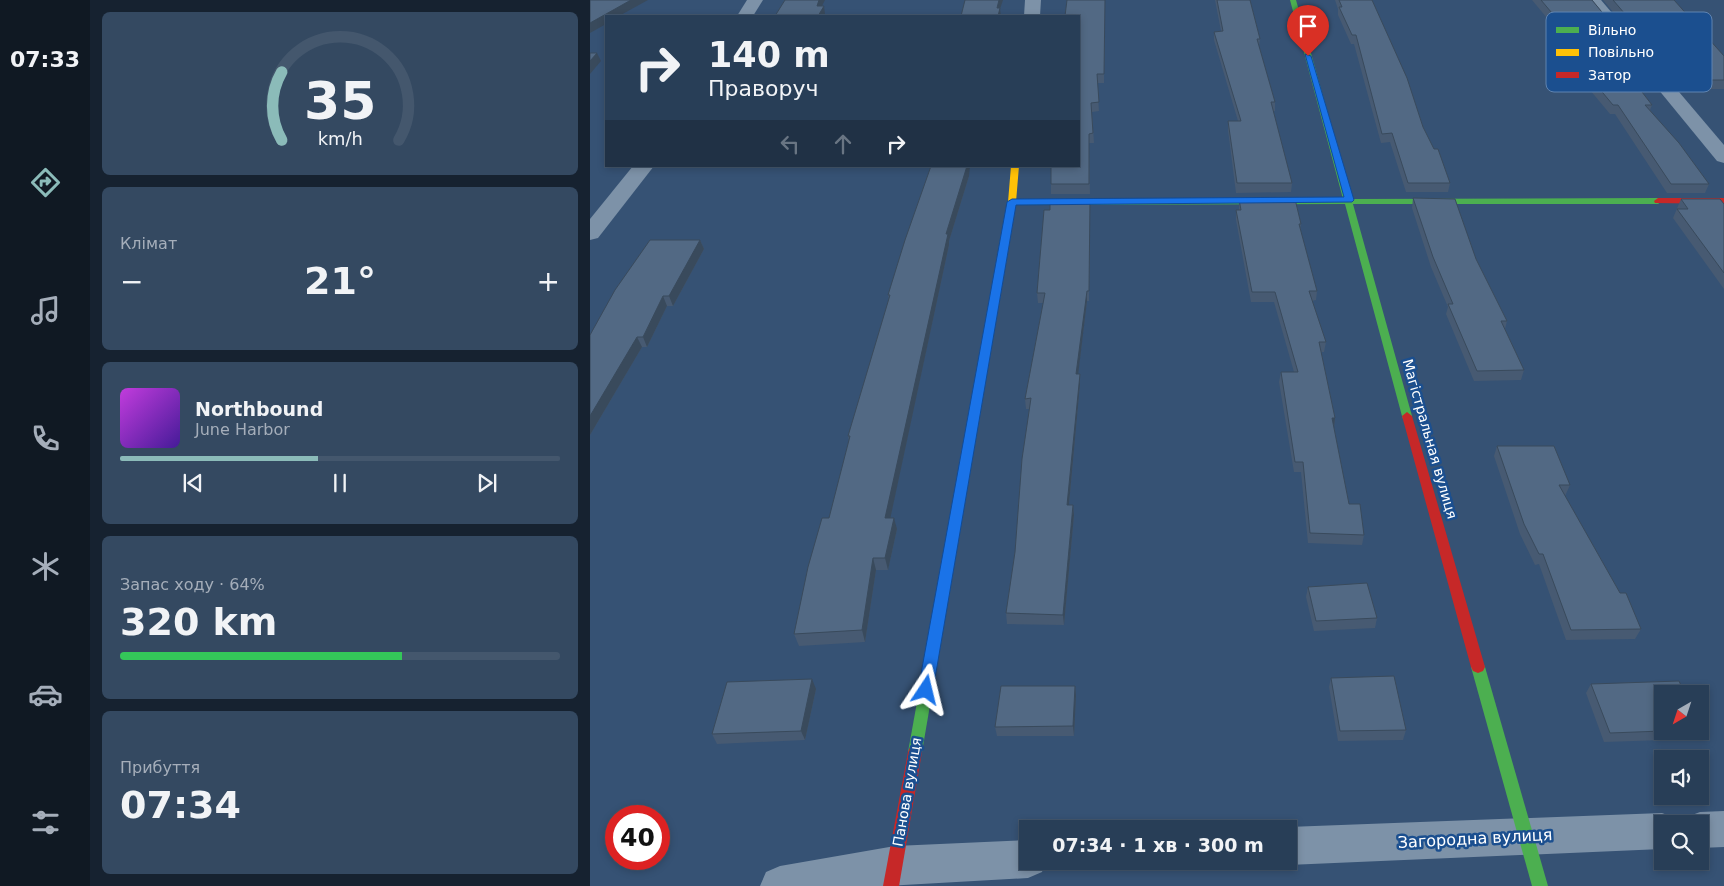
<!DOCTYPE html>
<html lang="uk">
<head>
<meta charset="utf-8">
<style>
  :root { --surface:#283e57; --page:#344961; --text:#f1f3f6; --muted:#a5aeba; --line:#44576d; --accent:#8bbbb9 }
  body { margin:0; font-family:"DejaVu Sans",sans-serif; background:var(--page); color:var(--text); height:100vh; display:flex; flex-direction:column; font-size:19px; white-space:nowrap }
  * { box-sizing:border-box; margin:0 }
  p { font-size:16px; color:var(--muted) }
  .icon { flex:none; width:28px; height:28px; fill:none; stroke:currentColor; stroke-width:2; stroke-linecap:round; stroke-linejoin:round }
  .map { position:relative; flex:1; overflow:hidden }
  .details { display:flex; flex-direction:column; gap:12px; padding:12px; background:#162230; width:500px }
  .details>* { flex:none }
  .hud { position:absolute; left:15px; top:15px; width:475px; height:152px; border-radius:0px; box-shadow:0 2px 8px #0003,0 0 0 1px var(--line); background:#283e57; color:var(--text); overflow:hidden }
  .needle { width:32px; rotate:219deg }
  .tools { position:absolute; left:1064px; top:685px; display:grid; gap:10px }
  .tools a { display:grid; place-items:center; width:55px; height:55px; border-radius:0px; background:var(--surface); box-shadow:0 2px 8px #0003,0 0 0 1px var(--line); font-size:25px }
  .speed { position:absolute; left:15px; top:805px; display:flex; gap:10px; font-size:25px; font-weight:700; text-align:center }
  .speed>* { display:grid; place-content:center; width:65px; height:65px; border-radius:50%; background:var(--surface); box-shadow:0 2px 8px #0003,0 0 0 1px var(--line); line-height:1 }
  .speed .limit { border:8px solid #d22; background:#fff; color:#111 }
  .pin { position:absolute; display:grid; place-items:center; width:42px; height:42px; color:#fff; margin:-51px -21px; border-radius:50% 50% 50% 0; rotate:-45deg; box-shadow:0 0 5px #0007 }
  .pin .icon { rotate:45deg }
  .me { position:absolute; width:55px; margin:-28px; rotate:10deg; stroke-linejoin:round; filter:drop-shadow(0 0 4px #0008) }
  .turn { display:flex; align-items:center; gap:18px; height:105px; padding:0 20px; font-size:22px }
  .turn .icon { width:65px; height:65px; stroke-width:2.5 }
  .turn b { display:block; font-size:35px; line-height:42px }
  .lanes { display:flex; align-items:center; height:48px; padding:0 20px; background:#0003; justify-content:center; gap:25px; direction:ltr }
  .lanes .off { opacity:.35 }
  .big { font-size:38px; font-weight:600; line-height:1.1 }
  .details .tile { flex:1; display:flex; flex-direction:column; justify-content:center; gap:8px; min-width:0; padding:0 18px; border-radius:8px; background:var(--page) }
  .details .dial { align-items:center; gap:0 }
  .dial svg { height:130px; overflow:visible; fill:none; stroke:var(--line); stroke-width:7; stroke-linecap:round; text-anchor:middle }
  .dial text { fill:var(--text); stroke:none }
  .song { display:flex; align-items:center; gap:15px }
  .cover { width:60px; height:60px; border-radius:8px; background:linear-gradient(135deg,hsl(290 70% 55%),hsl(260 70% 35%)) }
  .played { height:5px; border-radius:2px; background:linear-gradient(90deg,var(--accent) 45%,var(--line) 45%) }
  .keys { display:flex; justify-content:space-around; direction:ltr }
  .heat { display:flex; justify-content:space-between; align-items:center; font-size:28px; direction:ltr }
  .charge { height:8px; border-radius:4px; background:linear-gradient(90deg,#34c759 64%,var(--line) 0) }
  .trip { position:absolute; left:429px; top:820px; width:278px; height:50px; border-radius:0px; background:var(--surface); box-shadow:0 2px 8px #0003,0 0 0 1px var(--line); font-weight:600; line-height:50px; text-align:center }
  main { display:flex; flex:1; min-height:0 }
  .tab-bar { display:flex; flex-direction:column; width:90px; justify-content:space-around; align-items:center; background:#101923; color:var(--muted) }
  .tab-bar .icon { width:35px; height:35px }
  .tab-bar .selected { color:var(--accent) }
  .tab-bar b { font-size:22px; color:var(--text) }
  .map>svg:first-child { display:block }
</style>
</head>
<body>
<main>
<nav class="tab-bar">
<b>07:33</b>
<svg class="icon selected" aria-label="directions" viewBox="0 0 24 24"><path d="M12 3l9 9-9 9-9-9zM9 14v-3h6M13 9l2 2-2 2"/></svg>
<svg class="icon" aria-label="music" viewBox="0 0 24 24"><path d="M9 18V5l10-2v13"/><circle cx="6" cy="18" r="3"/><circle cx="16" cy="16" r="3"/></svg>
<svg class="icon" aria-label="phone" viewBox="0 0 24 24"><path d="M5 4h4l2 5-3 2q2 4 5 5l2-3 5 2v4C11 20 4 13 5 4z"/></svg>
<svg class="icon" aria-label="climate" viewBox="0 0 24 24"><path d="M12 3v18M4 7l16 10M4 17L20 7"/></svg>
<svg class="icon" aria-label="car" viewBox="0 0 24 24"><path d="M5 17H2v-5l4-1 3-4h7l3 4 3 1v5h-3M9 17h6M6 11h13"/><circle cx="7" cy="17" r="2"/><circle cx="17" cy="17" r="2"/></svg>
<svg class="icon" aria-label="filters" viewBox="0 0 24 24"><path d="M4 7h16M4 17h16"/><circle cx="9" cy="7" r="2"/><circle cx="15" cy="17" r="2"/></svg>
</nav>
<section class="details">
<div class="tile dial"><svg viewBox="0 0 100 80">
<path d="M14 69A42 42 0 1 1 86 69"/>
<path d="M14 69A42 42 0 0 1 14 27" stroke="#8bbbb9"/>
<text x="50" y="56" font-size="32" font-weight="700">35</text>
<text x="50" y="72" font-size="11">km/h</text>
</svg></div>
<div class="tile"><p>Клімат</p>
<div class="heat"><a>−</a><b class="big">21°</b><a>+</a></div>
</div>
<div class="tile">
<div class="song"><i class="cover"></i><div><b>Northbound</b><p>June Harbor</p></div></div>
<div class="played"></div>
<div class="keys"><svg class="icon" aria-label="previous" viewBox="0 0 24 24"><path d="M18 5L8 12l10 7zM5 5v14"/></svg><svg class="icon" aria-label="pause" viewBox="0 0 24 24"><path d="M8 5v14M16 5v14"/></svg><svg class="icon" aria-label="next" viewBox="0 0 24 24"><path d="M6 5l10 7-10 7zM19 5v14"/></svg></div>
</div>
<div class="tile"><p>Запас ходу · 64%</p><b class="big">320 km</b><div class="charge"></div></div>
<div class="tile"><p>Прибуття</p><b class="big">07:34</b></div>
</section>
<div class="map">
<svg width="1134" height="886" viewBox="0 0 1134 886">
  <rect width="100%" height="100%" fill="#365274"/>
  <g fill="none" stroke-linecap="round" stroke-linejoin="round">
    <g fill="#7d92a8" fill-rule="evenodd">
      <path d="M157 0H173L163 16H147Z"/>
      <path d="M435 0H451L450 16H434Z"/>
      <path d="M995 0H1011L1134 145V163L1127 161Z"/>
      <path d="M43 166H64L8 238 0 240V219Z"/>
      <path d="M1134 811V847L1110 848V824H1094L1097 817 1110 812Z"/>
      <path d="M1072 813 1085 818 1088 824H1072V849L698 865 689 861H698V829H694L698 827Z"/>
      <path d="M438 840V861H456L452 872 438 878 296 886H170L176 872 190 866 305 846Z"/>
    </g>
    <g fill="#4caf50" fill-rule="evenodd">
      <path d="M700 0H706L762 199 1068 198 1072 201 1068 204H763L822 416 821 419H813L812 416 755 204 422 205 418 202 422 199H753Z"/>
      <path d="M401 317 406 320 332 752 330 757 325 759 320 757 318 752 396 320Z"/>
      <path d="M888 661 893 663 895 667 958 886H942L881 667 883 663Z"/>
    </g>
    <path fill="#ffc107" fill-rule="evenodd" d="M421 166H429L426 202 406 320 401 323 396 320 418 202Z"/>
    <g fill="#c62828" fill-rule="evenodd">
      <path d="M1068 198H1134V204L1065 203 1064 201Z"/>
      <path d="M817 412 822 416 895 667 893 671 888 673 883 671 881 667 812 416Z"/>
      <path d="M325 745 330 747 332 752 309 886H293L318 752 320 747Z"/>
    </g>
  </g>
  <g fill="#475a72">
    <path d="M477 0H515L514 83H507L509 111 502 112 504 143H499L500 194H461V184L489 166Z"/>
    <path d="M625 0H660L670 39 669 47 685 102V111H683L702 183 701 192 646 193 638 130V121H648L624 40V32L631 31Z"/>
    <path d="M745 0H782L833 127 860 183 858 192H816L800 142 791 143 764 44H761L748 15V9Z"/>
    <path d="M942 0H1002L1049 57 1046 65H1031L1062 105 1060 110 1119 184 1115 193H1077L1025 114H1020L1000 90H989L968 58 970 50H982L966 34 967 30Z"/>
    <path d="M1013 0H1084L1134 56V89H1113L1091 64 1068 65Z"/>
    <path d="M379 176 359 241V245L300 518 307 529 298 570H286L275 642 209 646 204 634 239 518 259 441 258 436 299 299 298 295Z"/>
    <path d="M823 198 886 259 917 321 915 329 934 370 931 380 884 381 856 314 858 307 841 267 822 208Z"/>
    <path d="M649 199 711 224 710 230 727 291 726 300 722 301 736 342 734 352H731L745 418 744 428 759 504 774 535 772 545 718 543 711 472H704L689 382 691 372H704L684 302H661L646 220V210H649Z"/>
    <path d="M1091 199 1134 204V289L1083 218Z"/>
    <path d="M500 209 499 301H497L488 374H490V384L479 505H483L484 515 474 625 417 624 416 613 425 552 439 409H436L435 399 453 303H448L447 293Z"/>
    <path d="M110 240 114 249 83 306H77L57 347H52L0 435V335Z"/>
    <path d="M907 446 980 485 975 496 1051 629 1045 639 976 640 949 564 945 565 930 534 904 456Z"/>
    <path d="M718 587 787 618 785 628 724 631 716 597Z"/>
    <path d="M741 678 816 730 813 740 748 741 739 687Z"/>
    <path d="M1001 684 1072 731H1110V727L1111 730 1105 739 1014 742 996 693Z"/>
    <path d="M485 686 486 696 484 736H407L405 727Z"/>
    <path d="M226 689 215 740 127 744 122 734Z"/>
  </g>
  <g fill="#394a5c">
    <path d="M41 0H58L29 16H16V24L0 33V23Z"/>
    <path d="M229 0H235L228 14 227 6Z"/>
    <path d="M409 0H413L410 9 411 16H408L407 8Z"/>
    <path d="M234 6 235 14 234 16H228Z"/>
    <path d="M7 53 11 61 0 74V61Z"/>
    <path d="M377 166H380L379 176 359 241V245L298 529 295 518 356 234Z"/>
    <path d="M110 240 114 249 83 306 79 296Z"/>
    <path d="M497 291V301L487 384 486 374Z"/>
    <path d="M73 296 77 306 57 347 53 337Z"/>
    <path d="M47 337 52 347 0 435V416Z"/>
    <path d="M490 374V384L478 515 477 505Z"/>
    <path d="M742 418H745L744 428Z"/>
    <path d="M483 505 484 515 474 625 473 615Z"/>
    <path d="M304 518 307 529 298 570 295 558Z"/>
    <path d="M283 558 286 570 275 642 272 630Z"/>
    <path d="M222 679 226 689 215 740 211 731Z"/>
    <path d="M485 686 486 696 484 736 483 726Z"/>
  </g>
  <g fill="#526984" stroke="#394a5c">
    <path d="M0 0H41L0 23Z"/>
    <path d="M195 0H229L227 6H234L228 16H185Z"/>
    <path d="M375 0H409L407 8H410L408 16H371Z"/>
    <path d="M477 0H515L514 74H507L509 102 501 103 503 133 499 134V184H461V166H489V16H475Z"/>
    <path d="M627 0H660L670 39H667L685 102H681L702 183H647L638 121H651L624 32 633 31Z"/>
    <path d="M749 0H782L817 78 833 127 844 149H848L860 183H818L802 133 792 134 766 35H762L749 7H752Z"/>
    <path d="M951 0H1002L1049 57H1025L1062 105H1055L1089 143 1119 184H1081L1028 105H1023L1003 81H992L970 50H992L968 25H972Z"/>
    <path d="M1023 0H1084L1134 56V80H1117L1094 56H1071Z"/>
    <path d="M0 53H7L0 61Z"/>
    <path d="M341 166H377L356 234H358L295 518H304L295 558H283L272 630 204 634 218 567 232 518H239L260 436H258L300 295H298L315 240Z"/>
    <path d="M823 198 865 199 886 259 917 321H911L934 370 887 371 858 304H863L843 257Z"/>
    <path d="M649 199H705L711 224H709L727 291H719L736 342H729L745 418H742L759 504H770L774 535 720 533 713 462H705L691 372H708L685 292H662L646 210H651Z"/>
    <path d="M1091 199H1130L1134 204V273L1087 209H1098Z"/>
    <path d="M460 200H500L499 291H497L486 374H490L477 505H483L473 615 416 613 425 552 432 459 441 398 435 399 455 293H447L454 210H460Z"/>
    <path d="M60 240H110L79 296H73L53 337H47L0 416V335L25 290Z"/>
    <path d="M907 446H964L980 485H969L1030 593H1036L1051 629 981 630 953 554H949L934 524Z"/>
    <path d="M777 583 787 618 726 621 718 587Z"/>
    <path d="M804 676 816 730 750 731 741 678Z"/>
    <path d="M222 679 211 731 122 734 137 682Z"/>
    <path d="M1089 681 1095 694H1072V731L1020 733 1001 684Z"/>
    <path d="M411 686H485L483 726 405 727Z"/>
  </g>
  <path fill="#1a73e8" stroke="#114b97" d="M715 54 721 56 764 200 762 202 426 205 343 690 341 694 336 696 330 694 328 690 417 202 422 199 754 197Z"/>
  <g text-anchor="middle" stroke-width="5" stroke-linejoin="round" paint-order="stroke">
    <g font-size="14" fill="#fff" stroke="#1b4f8f">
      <text transform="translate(840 439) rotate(74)" y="5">Магістральная вулиця</text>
      <text transform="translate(317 792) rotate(-80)" y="5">Панова вулиця</text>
    </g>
    <g font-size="16" fill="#fff" stroke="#1b4f8f">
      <text transform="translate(885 838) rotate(-3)" y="6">Загородна вулиця</text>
    </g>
  </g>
  <rect x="956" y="12" width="166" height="80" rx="8" fill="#1b4f8f" stroke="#5f84b1" stroke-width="1"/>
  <rect x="966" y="27" width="23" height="6" fill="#4caf50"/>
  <rect x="966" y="49" width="23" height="7" fill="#ffc107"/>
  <rect x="966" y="72" width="23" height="6" fill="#c62828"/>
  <g font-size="14" fill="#fff">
    <text x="998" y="35">Вільно</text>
    <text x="998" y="57">Повільно</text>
    <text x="998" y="80">Затор</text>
  </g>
</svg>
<div class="tools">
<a><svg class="needle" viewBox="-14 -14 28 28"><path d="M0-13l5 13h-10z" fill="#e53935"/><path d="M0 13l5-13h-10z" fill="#a5aeba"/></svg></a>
<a><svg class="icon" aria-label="sound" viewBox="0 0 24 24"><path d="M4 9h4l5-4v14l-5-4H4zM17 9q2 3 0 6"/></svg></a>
<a><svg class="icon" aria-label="search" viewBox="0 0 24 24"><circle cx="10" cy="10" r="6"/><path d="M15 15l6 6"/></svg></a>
</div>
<div class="speed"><div class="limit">40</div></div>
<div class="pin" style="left:718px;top:56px;background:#d93025"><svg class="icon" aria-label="arrive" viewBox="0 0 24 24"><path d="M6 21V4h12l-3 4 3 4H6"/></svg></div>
<svg class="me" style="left:336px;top:690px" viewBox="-20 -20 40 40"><path d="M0-17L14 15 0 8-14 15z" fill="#1a73e8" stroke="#fff" stroke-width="4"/></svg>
<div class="trip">07:34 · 1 хв · 300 m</div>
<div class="hud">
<div class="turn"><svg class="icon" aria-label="right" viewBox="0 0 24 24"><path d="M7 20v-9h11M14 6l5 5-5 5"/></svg><div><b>140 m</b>Праворуч</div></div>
<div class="lanes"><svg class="icon off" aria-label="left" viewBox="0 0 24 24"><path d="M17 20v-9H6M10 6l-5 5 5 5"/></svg><svg class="icon off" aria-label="ahead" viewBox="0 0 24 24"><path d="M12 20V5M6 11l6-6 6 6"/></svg><svg class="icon" aria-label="right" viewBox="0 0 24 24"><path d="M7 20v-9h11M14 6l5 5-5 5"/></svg></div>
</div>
</div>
</main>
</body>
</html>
